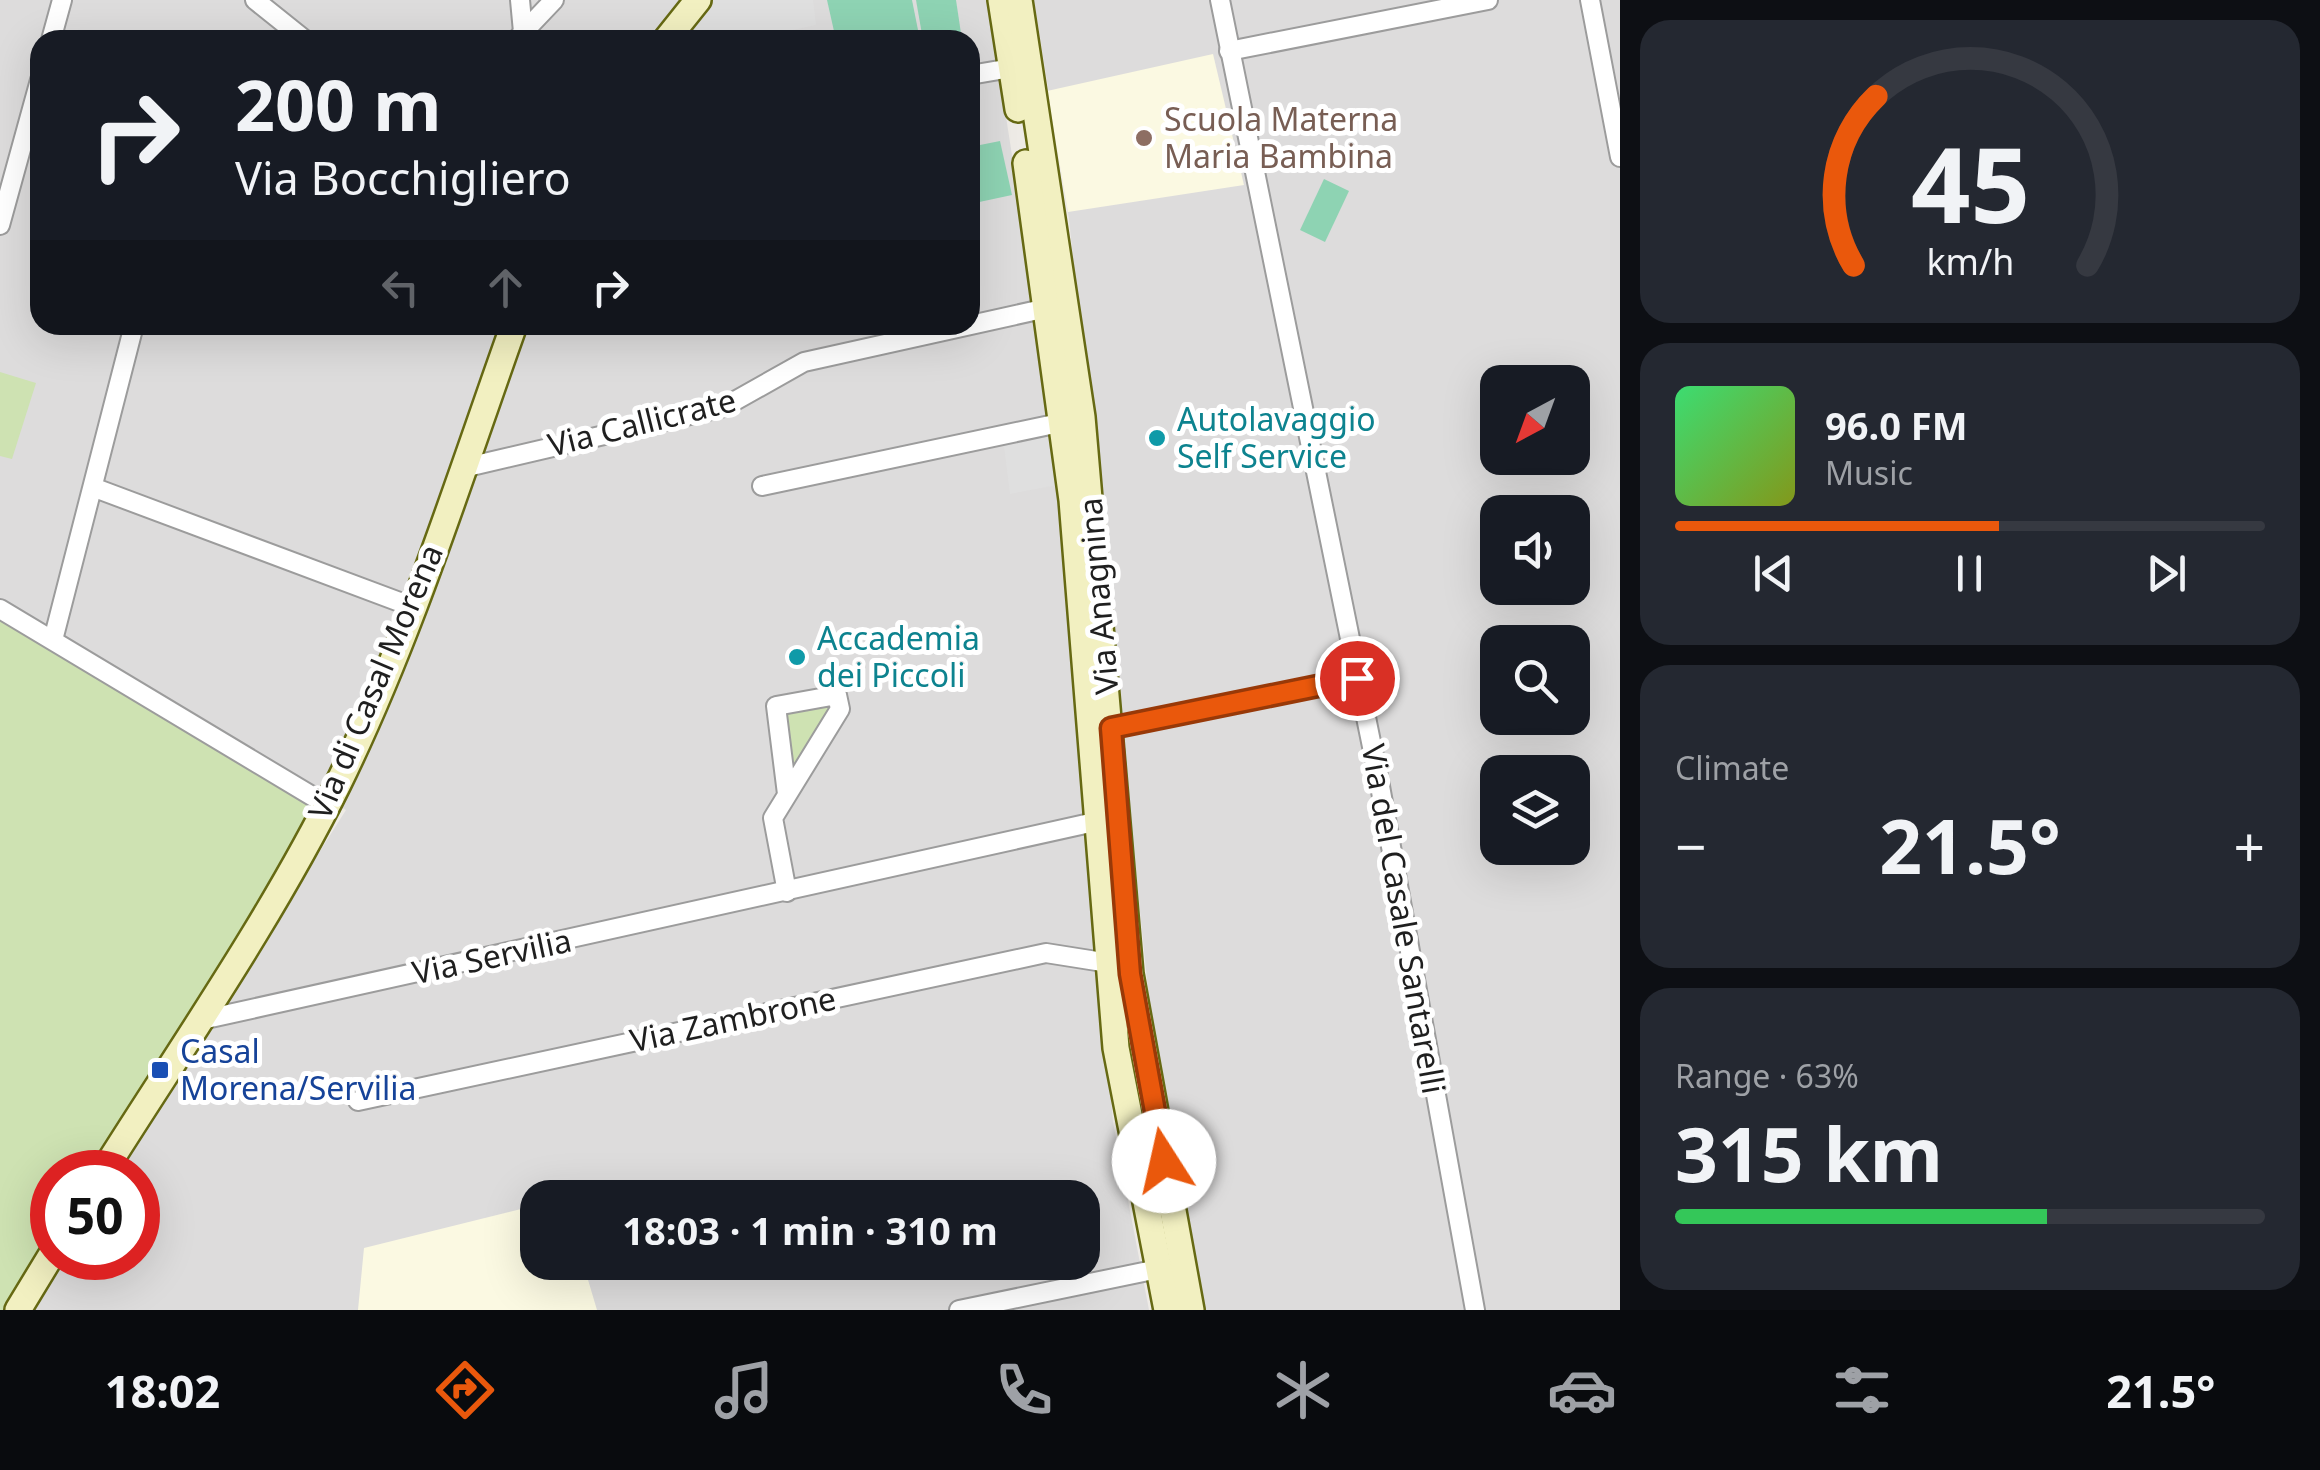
<!DOCTYPE html>
<html lang="en">
<head>
<meta charset="utf-8">
<style>
  :root { --surface:#171b24; --page:#242831; --text:#f1f3f6; --muted:#9ea1a6; --line:#363941; --accent:#ea580c }
  body { margin:0; font-family:"Noto Sans",sans-serif; background:var(--page); color:var(--text); height:100vh; display:flex; flex-direction:column; font-size:38px; white-space:nowrap }
  * { box-sizing:border-box; margin:0 }
  p { font-size:32px; color:var(--muted) }
  .icon { flex:none; width:55px; height:55px; fill:none; stroke:currentColor; stroke-width:2; stroke-linecap:round; stroke-linejoin:round }
  .map { position:relative; flex:1; overflow:hidden }
  .sheet { display:flex; flex-direction:column; gap:20px; padding:20px; background:#0d0f14; width:700px }
  .sheet>* { flex:none }
  .hud { position:absolute; left:30px; top:30px; width:950px; height:305px; border-radius:30px; box-shadow:0 10px 40px #0002; background:#171b24; color:var(--text); overflow:hidden }
  .needle { width:65px; rotate:221deg }
  .buttons { position:absolute; left:1480px; top:365px; display:grid; gap:20px }
  .buttons a { display:grid; place-items:center; width:110px; height:110px; border-radius:20px; background:var(--surface); box-shadow:0 10px 40px #0002; font-size:50px }
  .speed { position:absolute; left:30px; top:1150px; display:flex; gap:20px; font-size:50px; font-weight:700; text-align:center }
  .speed>* { display:grid; place-content:center; width:130px; height:130px; border-radius:50%; background:var(--surface); box-shadow:0 10px 40px #0002; line-height:1 }
  .speed .limit { border:15px solid #d22; background:#fff; color:#111 }
  .pin { position:absolute; display:grid; place-items:center; width:85px; height:85px; color:#fff; margin:-42px; border:5px solid #fff; border-radius:50%; box-shadow:0 2px 10px #0007 }
  .me { position:absolute; width:110px; margin:-55px; rotate:350deg; stroke-linejoin:round; filter:drop-shadow(0 0 8px #0008) }
  .turn { display:flex; align-items:center; gap:35px; height:210px; padding:0 40px; font-size:45px }
  .turn .icon { width:130px; height:130px; stroke-width:2.5 }
  .turn b { display:block; font-size:70px; line-height:85px }
  .lanes { display:flex; align-items:center; height:95px; padding:0 40px; background:#0003; justify-content:center; gap:50px; direction:ltr }
  .lanes .off { opacity:.35 }
  .big { font-size:75px; font-weight:700; line-height:1.1 }
  .sheet .widget { flex:1; display:flex; flex-direction:column; justify-content:center; gap:15px; min-width:0; padding:0 35px; border-radius:30px; background:var(--page) }
  .sheet .dial { align-items:center; gap:0 }
  .dial svg { height:260px; overflow:visible; fill:none; stroke:var(--line); stroke-width:7; stroke-linecap:round; text-anchor:middle }
  .dial text { fill:var(--text); stroke:none }
  .song { display:flex; align-items:center; gap:30px }
  .cover { width:120px; height:120px; border-radius:15px; background:linear-gradient(135deg,hsl(140 70% 55%),hsl(70 70% 35%)) }
  .played { height:10px; border-radius:5px; background:linear-gradient(90deg,var(--accent) 55%,var(--line) 55%) }
  .keys { display:flex; justify-content:space-around; direction:ltr }
  .heat { display:flex; justify-content:space-between; align-items:center; font-size:55px; direction:ltr }
  .charge { height:15px; border-radius:8px; background:linear-gradient(90deg,#34c759 63%,var(--line) 0) }
  .trip { position:absolute; left:520px; top:1180px; width:580px; height:100px; border-radius:30px; background:var(--surface); box-shadow:0 10px 40px #0002; font-weight:700; line-height:100px; text-align:center }
  .menu { display:flex; height:160px; justify-content:space-around; align-items:center; background:#090b0e; color:var(--muted) }
  .menu .icon { width:70px; height:70px }
  .menu .active { color:var(--accent) }
  .menu b { font-size:45px; color:var(--text) }
  main { display:flex; flex:1; min-height:0 }
  .map>svg:first-child { display:block }
</style>
</head>
<body>
<main>
<div class="map">
<svg width="1620" height="1310" viewBox="0 0 1620 1310">
  <rect width="100%" height="100%" fill="#eeebe6"/>
  <g fill="#dddcdc" fill-rule="evenodd">
    <path d="M0 0H988L1055 434 1113 1122 1149 1310H28L62 1258H138V1172H117L346 810 0 603ZM40 40H970V325H40ZM538 1198H1082V1262H538Z"/>
    <path d="M1034 0H1620V1310H1205L1150 1009 1069 219ZM1498 382H1572V458H1498ZM1498 512H1572V588H1498ZM1498 642H1572V718H1498ZM1498 772H1572V848H1498Z"/>
  </g>
  <g fill="#fbf9e2">
    <path d="M1213 54 1244 185 1068 212 1047 91Z"/>
    <path d="M537 1205 538 1262 583 1263 597 1310H358L364 1248Z"/>
  </g>
  <g fill="#cee2b2">
    <path d="M0 372 36 383 12 459 0 456Z"/>
    <path d="M0 609 341 812 116 1172H52V1258L27 1310H0Z"/>
    <path d="M831 701 832 709 801 761 792 763 785 713Z"/>
  </g>
  <g fill="#8ed3b3">
    <path d="M827 0H912L920 40H836Z"/>
    <path d="M916 0H956L962 40H923Z"/>
    <path d="M1000 141 1012 195 970 204V147Z"/>
    <path d="M1324 179 1349 191 1325 242 1300 230Z"/>
  </g>
  <g fill="#dfdfdf">
    <path d="M712 0H813L816 25 748 40H686L684 36Z"/>
    <path d="M1048 436 1057 485 1010 494 1004 446Z"/>
  </g>
  <g fill="none" stroke-linecap="round" stroke-linejoin="round">
    <g stroke="#9c9c9c" stroke-width="22">
      <g id="minor">
        <path d="M255 0 305 40"/>
        <path d="M520 0 523 32"/>
        <path d="M1220 0 1380 786 1475 1310"/>
        <path d="M1590 0 1620 157"/>
        <path d="M51 40 62 0"/>
        <path d="M516 40 554 0"/>
        <path d="M1229 51 1488 0"/>
        <path d="M970 75 1011 68"/>
        <path d="M0 225 40 80"/>
        <path d="M463 468 724 407 804 362 1047 308"/>
        <path d="M762 486 1064 422"/>
        <path d="M95 488 413 607"/>
        <path d="M0 609 327 805"/>
        <path d="M53 640 133 329"/>
        <path d="M1111 728 1357 678"/>
        <path d="M787 892 773 818 840 709 837 695 776 706 787 794"/>
        <path d="M197 1021 1099 821"/>
        <path d="M358 1101 1046 953 1109 963"/>
        <path d="M959 1310 1158 1269"/>
      </g>
    </g>
    <g stroke="#666913" stroke-width="30">
      <g id="secondary">
        <path d="M1001 0 1018 109"/>
        <path d="M1019 0 1082 417 1130 974 1191 1310"/>
        <path d="M666 40 698 0"/>
        <path d="M1026 163 1072 500 1116 1048 1167 1310"/>
        <path d="M103 1172C183 1045 271 919 338 784 410 637 459 479 514 325"/>
        <path d="M18 1310 52 1254"/>
      </g>
    </g>
    <use href="#minor" stroke="#fff" stroke-width="18"/>
    <use href="#secondary" stroke="#f2f0c1" stroke-width="25"/>
  </g>
  <g fill="none" stroke-linecap="round" stroke-linejoin="round">
    <g stroke="#983908" stroke-width="25">
      <path id="route" d="M1164 1161 1130 974 1111 728 1357 678"/>
    </g>
    <use href="#route" stroke="#ea580c" stroke-width="18"/>
  </g>
  <circle fill="#8d6e63" stroke="#fff" stroke-width="4" cx="1144" cy="138" r="10"/>
  <g fill="#0f9aa8" stroke="#fff" stroke-width="4">
    <circle cx="1157" cy="438" r="10"/>
    <circle cx="797" cy="657" r="10"/>
  </g>
  <rect fill="#1a4fb4" stroke="#fff" stroke-width="4" x="150" y="1060" width="20" height="20" rx="5"/>
  <g text-anchor="middle" stroke-width="10" stroke-linejoin="round" paint-order="stroke">
    <g font-size="32" fill="#785e54" stroke="#fff" text-anchor="start">
      <text x="1164" y="131">Scuola Materna<tspan x="1164" dy="37">Maria Bambina</tspan></text>
    </g>
    <g font-size="32" fill="#0d838f" stroke="#fff" text-anchor="start">
      <text x="1177" y="431">Autolavaggio<tspan x="1177" dy="37">Self Service</tspan></text>
      <text x="817" y="650">Accademia<tspan x="817" dy="37">dei Piccoli</tspan></text>
    </g>
    <g font-size="32" fill="#1f1f1f" stroke="#fff">
      <text transform="translate(642 423) rotate(-14)" y="11">Via Callicrate</text>
      <text transform="translate(1099 596) rotate(-95)" y="11">Via Anagnina</text>
      <text transform="translate(376 682) rotate(-67)" y="11">Via di Casal Morena</text>
      <text transform="translate(1403 919) rotate(80)" y="11">Via del Casale Santarelli</text>
      <text transform="translate(492 957) rotate(-12)" y="11">Via Servilia</text>
      <text transform="translate(733 1020) rotate(-12)" y="11">Via Zambrone</text>
    </g>
    <g font-size="32" fill="#164399" stroke="#fff" text-anchor="start">
      <text x="180" y="1063">Casal<tspan x="180" dy="37">Morena/Servilia</tspan></text>
    </g>
  </g>
</svg>
<div class="buttons">
<a><svg class="needle" viewBox="-14 -14 28 28"><path d="M0-13l5 13h-10z" fill="#e53935"/><path d="M0 13l5-13h-10z" fill="#9ea1a6"/></svg></a>
<a><svg class="icon" aria-label="sound" viewBox="0 0 24 24"><path d="M4 9h4l5-4v14l-5-4H4zM17 9q2 3 0 6"/></svg></a>
<a><svg class="icon" aria-label="search" viewBox="0 0 24 24"><circle cx="10" cy="10" r="6"/><path d="M15 15l6 6"/></svg></a>
<a><svg class="icon" aria-label="layers" viewBox="0 0 24 24"><path d="M12 4l9 5-9 5-9-5zM3 14l9 5 9-5"/></svg></a>
</div>
<div class="speed"><div class="limit">50</div></div>
<div class="pin" style="left:1357px;top:678px;background:#d93025"><svg class="icon" aria-label="arrive" viewBox="0 0 24 24"><path d="M6 21V4h12l-3 4 3 4H6"/></svg></div>
<svg class="me" style="left:1164px;top:1161px" viewBox="-20 -20 40 40"><circle r="19" fill="#fff"/><path d="M0-13L10 11 0 6-10 11z" fill="#ea580c"/></svg>
<div class="trip">18:03 · 1 min · 310 m</div>
<div class="hud">
<div class="turn"><svg class="icon" aria-label="right" viewBox="0 0 24 24"><path d="M7 20v-9h11M14 6l5 5-5 5"/></svg><div><b>200 m</b>Via Bocchigliero</div></div>
<div class="lanes"><svg class="icon off" aria-label="left" viewBox="0 0 24 24"><path d="M17 20v-9H6M10 6l-5 5 5 5"/></svg><svg class="icon off" aria-label="ahead" viewBox="0 0 24 24"><path d="M12 20V5M6 11l6-6 6 6"/></svg><svg class="icon" aria-label="right" viewBox="0 0 24 24"><path d="M7 20v-9h11M14 6l5 5-5 5"/></svg></div>
</div>
</div>
<section class="sheet">
<div class="widget dial"><svg viewBox="0 0 100 80">
<path d="M14 69A42 42 0 1 1 86 69"/>
<path d="M14 69A42 42 0 0 1 21 17" stroke="#ea580c"/>
<text x="50" y="56" font-size="32" font-weight="700">45</text>
<text x="50" y="72" font-size="11">km/h</text>
</svg></div>
<div class="widget">
<div class="song"><i class="cover"></i><div><b>96.0 FM</b><p>Music</p></div></div>
<div class="played"></div>
<div class="keys"><svg class="icon" aria-label="previous" viewBox="0 0 24 24"><path d="M18 5L8 12l10 7zM5 5v14"/></svg><svg class="icon" aria-label="pause" viewBox="0 0 24 24"><path d="M8 5v14M16 5v14"/></svg><svg class="icon" aria-label="next" viewBox="0 0 24 24"><path d="M6 5l10 7-10 7zM19 5v14"/></svg></div>
</div>
<div class="widget"><p>Climate</p>
<div class="heat"><a>−</a><b class="big">21.5°</b><a>+</a></div>
</div>
<div class="widget"><p>Range · 63%</p><b class="big">315 km</b><div class="charge"></div></div>
</section>
</main>
<nav class="menu">
<b>18:02</b>
<svg class="icon active" aria-label="directions" viewBox="0 0 24 24"><path d="M12 3l9 9-9 9-9-9zM9 14v-3h6M13 9l2 2-2 2"/></svg>
<svg class="icon" aria-label="music" viewBox="0 0 24 24"><path d="M9 18V5l10-2v13"/><circle cx="6" cy="18" r="3"/><circle cx="16" cy="16" r="3"/></svg>
<svg class="icon" aria-label="phone" viewBox="0 0 24 24"><path d="M5 4h4l2 5-3 2q2 4 5 5l2-3 5 2v4C11 20 4 13 5 4z"/></svg>
<svg class="icon" aria-label="climate" viewBox="0 0 24 24"><path d="M12 3v18M4 7l16 10M4 17L20 7"/></svg>
<svg class="icon" aria-label="car" viewBox="0 0 24 24"><path d="M5 17H2v-5l4-1 3-4h7l3 4 3 1v5h-3M9 17h6M6 11h13"/><circle cx="7" cy="17" r="2"/><circle cx="17" cy="17" r="2"/></svg>
<svg class="icon" aria-label="filters" viewBox="0 0 24 24"><path d="M4 7h16M4 17h16"/><circle cx="9" cy="7" r="2"/><circle cx="15" cy="17" r="2"/></svg>
<b>21.5°</b>
</nav>
</body>
</html>
